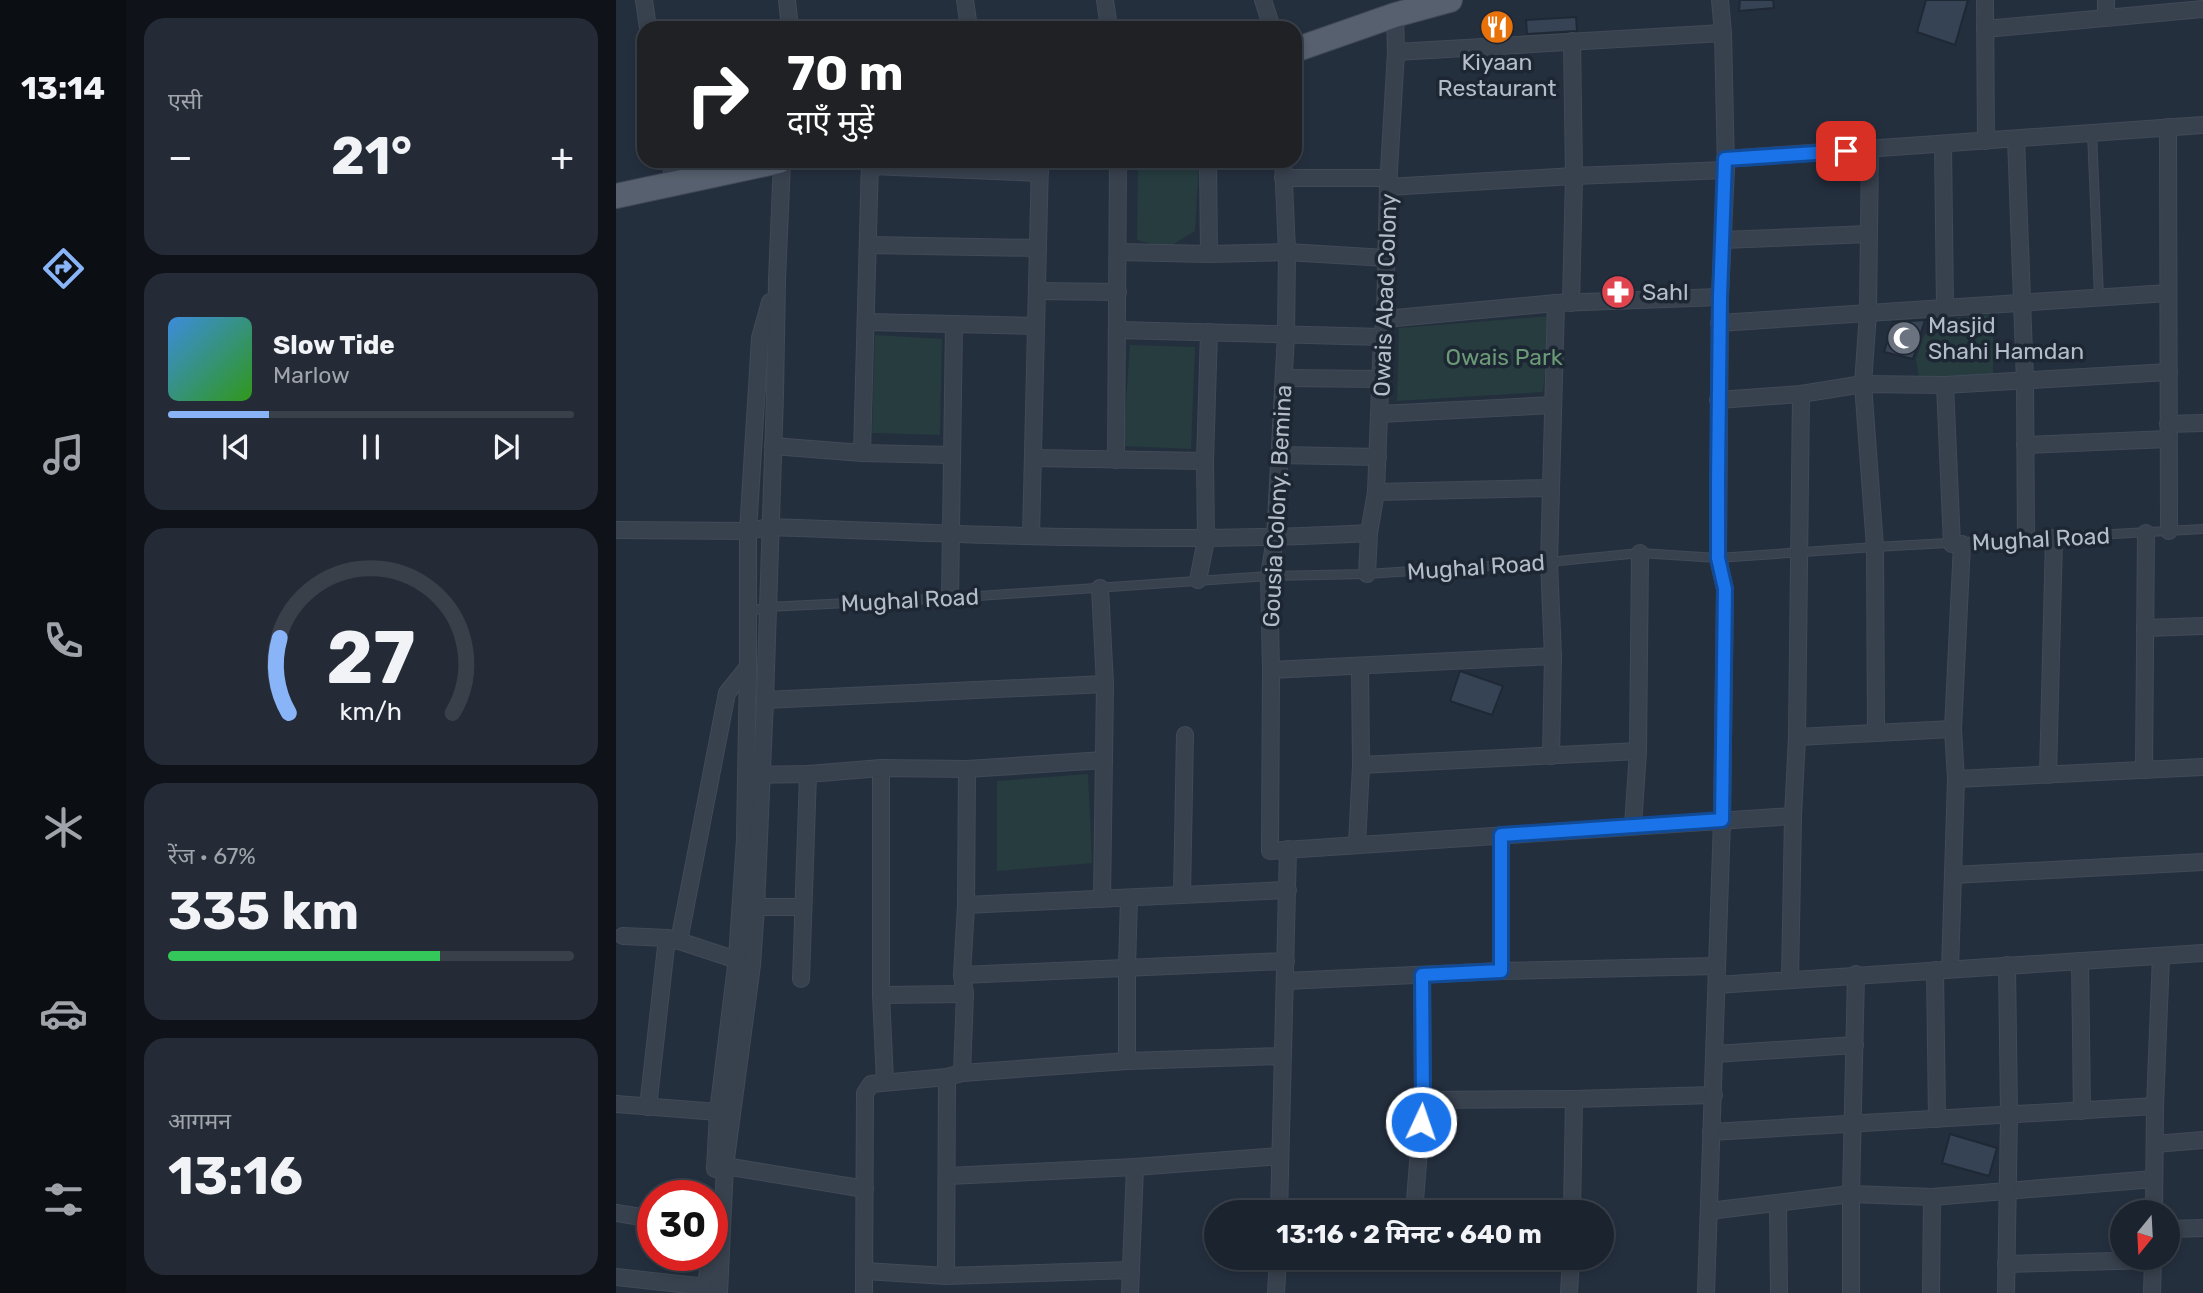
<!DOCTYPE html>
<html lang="hi">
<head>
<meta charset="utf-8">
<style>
  :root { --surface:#1b232e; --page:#242b36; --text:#f1f3f6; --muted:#a0a4aa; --line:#39404a; --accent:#8ab4f8 }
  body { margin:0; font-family:Rubik,"Noto Sans Devanagari",sans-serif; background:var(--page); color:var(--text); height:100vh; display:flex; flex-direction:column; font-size:26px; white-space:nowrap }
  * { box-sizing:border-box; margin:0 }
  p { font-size:23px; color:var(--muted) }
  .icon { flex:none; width:38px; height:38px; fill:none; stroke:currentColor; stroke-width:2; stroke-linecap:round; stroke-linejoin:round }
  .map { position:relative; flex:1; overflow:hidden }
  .panel { display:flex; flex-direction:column; gap:18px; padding:18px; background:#0f1319; width:490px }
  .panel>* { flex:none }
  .banner { position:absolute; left:21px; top:21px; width:665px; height:147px; border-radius:21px; box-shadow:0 4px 10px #0003,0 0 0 2px var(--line); background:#202124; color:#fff; overflow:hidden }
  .needle { width:46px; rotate:198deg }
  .buttons { position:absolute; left:1494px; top:1200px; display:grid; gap:14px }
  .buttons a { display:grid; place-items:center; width:70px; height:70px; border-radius:50%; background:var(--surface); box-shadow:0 4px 10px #0003,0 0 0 2px var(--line); font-size:35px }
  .speed { position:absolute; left:21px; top:1180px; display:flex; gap:14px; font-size:35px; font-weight:700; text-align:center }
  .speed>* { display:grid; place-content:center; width:91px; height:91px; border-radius:50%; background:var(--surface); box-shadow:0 4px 10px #0003,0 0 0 2px var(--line); line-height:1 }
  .speed .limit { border:10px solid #d22; background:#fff; color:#111 }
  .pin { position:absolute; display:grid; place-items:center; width:60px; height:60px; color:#fff; margin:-30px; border-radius:14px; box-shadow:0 4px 10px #0006 }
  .me { position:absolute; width:77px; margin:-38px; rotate:3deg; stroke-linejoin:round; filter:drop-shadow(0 0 5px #0008) }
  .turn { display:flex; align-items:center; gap:24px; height:147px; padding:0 35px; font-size:32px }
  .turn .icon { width:91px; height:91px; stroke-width:2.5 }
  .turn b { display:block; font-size:49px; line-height:60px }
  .big { font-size:52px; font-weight:700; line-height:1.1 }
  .panel .widget { flex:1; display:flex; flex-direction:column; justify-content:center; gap:10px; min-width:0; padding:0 24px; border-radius:21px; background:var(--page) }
  .panel .dial { align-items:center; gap:0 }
  .dial svg { height:182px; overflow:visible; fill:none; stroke:var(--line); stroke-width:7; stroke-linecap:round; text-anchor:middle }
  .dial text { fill:var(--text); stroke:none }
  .song { display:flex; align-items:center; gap:21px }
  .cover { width:84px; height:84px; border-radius:10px; background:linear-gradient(135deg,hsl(210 70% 55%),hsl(110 70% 35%)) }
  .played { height:7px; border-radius:4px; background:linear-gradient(90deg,var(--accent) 25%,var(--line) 25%) }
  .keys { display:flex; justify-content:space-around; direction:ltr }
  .heat { display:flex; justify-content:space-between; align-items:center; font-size:38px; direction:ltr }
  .charge { height:10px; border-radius:5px; background:linear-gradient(90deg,#34c759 67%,var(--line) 0) }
  .trip { position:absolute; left:588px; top:1200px; width:410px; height:70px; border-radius:35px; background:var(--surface); box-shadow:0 4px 10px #0003,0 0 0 2px var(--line); font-weight:700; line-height:70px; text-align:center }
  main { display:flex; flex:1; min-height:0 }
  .tab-bar { display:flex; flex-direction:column; width:126px; justify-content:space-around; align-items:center; background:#0b0e12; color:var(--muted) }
  .tab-bar .icon { width:49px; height:49px }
  .tab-bar .active { color:var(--accent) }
  .tab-bar b { font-size:32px; color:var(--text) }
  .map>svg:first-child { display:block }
</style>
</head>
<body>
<main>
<nav class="tab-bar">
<b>13:14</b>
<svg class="icon active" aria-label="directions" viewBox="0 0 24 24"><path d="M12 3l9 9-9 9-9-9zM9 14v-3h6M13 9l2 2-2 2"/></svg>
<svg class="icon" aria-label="music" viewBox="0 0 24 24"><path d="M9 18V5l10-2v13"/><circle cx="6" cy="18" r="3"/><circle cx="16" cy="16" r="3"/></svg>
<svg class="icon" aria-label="phone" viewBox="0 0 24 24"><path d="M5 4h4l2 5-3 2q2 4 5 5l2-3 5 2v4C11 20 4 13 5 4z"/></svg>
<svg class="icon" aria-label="climate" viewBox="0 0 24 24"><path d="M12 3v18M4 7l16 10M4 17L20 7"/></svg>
<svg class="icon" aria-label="car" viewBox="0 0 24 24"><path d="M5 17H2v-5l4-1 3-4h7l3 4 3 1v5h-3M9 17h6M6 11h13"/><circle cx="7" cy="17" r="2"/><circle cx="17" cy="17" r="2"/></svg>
<svg class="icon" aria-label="filters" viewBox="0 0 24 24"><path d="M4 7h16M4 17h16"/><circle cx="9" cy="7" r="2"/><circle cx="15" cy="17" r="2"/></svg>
</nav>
<section class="panel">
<div class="widget"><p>एसी</p>
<div class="heat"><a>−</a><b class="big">21°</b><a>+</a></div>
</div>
<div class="widget">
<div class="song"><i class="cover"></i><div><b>Slow Tide</b><p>Marlow</p></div></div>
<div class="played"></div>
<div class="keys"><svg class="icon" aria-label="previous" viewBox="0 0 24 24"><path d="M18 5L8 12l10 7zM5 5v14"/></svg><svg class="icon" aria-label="pause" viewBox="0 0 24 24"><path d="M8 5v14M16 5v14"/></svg><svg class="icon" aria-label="next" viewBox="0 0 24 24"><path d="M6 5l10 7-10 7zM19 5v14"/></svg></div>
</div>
<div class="widget dial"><svg viewBox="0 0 100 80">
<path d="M14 69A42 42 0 1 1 86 69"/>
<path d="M14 69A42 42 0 0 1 10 36" stroke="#8ab4f8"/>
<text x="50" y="56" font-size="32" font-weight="700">27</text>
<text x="50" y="72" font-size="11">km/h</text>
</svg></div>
<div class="widget"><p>रेंज · 67%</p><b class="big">335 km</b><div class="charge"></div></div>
<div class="widget"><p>आगमन</p><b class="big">13:16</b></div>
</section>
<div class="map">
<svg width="1587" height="1293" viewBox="0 0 1587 1293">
  <rect width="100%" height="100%" fill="#242f3e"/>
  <g fill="#263c3f">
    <path d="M522 161H583L579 231 551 248 521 240Z"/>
    <path d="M1377 315V378L1304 383 1300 360 1308 336 1324 319Z"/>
    <path d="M935 316 927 392 781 401 783 328Z"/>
    <path d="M259 335 326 339 324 435 256 433Z"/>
    <path d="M514 345 579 347 575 449 507 446Z"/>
    <path d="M472 774 476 863 381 871V781Z"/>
  </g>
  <g fill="#364354" stroke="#1f2835" stroke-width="2">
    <path d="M1124 0H1157L1158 8 1123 11Z"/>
    <path d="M1310 0H1352L1339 45 1301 32Z"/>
    <path d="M960 17 961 31 911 34 910 20Z"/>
    <path d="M1309 320 1297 359 1268 352 1277 322Z"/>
    <path d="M844 671 887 686 876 715 834 701Z"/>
    <path d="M1334 1134 1381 1148 1373 1176 1326 1163Z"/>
  </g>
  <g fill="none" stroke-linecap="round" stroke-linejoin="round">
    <g stroke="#414a57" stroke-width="10">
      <g id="service">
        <path d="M1476 133 1483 297"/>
        <path d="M132 612 151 607 334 598 653 576 751 574 933 562 1024 553 1102 558 1259 547 1587 529"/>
      </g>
    </g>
    <g stroke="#414a57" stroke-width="18">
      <g id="minor">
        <path d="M28 0 32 28"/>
        <path d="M171 0 174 28"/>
        <path d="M349 0 353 28"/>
        <path d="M489 0 493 28"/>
        <path d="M647 0 656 28"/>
        <path d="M1369 0 1370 141"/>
        <path d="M1490 18V0"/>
        <path d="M1369 29 1587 9"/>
        <path d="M780 52 1107 33"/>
        <path d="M1552 127 1553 531"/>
        <path d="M1400 139 1409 381 1410 540"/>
        <path d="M1327 144 1329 308"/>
        <path d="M1254 149 1252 313 1247 384 1259 547 1260 733"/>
        <path d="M1109 159 1587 125"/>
        <path d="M54 161 59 185"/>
        <path d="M592 161 593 254"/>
        <path d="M667 161 671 252 670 335 659 538 653 576 655 670 654 851 1177 816"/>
        <path d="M255 166 424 173"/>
        <path d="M667 178H773"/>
        <path d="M772 187 958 176 1110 170"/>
        <path d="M1106 240 1253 234"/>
        <path d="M252 245 422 248"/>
        <path d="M503 252 593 254 671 252 770 258"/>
        <path d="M421 291 502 292"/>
        <path d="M955 303 958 176 956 41"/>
        <path d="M769 319 940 303 1104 297"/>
        <path d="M250 322 338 324"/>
        <path d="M1103 323 1552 293"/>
        <path d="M502 330 766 337"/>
        <path d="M668 378 765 379"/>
        <path d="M1329 385 1336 544"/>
        <path d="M1102 400 1185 394 1247 384 1329 385 1553 372"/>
        <path d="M764 414 937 405"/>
        <path d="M1552 424 1587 423"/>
        <path d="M1409 445 1552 439"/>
        <path d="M157 446 246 453 335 455"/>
        <path d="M246 453 254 161"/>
        <path d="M664 455 762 457"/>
        <path d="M417 458 589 461"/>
        <path d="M500 460 502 161"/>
        <path d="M760 492 934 488"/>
        <path d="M0 530 132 531 155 527C354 535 554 544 753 533"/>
        <path d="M415 536 424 161"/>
        <path d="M751 574 753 533 760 492 766 337 769 319 772 187 780 52 779 15"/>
        <path d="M582 580 590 540 589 461 593 332"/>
        <path d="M484 588 489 684 486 899"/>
        <path d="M334 598 338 324 420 326"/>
        <path d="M1529 628 1587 626"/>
        <path d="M655 670 937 656"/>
        <path d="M149 700 489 684"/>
        <path d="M1181 737 1337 729"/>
        <path d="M935 756 937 656 933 562 940 303"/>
        <path d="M745 765 1022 751"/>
        <path d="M265 768V995L269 1081"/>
        <path d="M1528 770 1530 533"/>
        <path d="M136 775 192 774 265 768 351 769 488 760"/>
        <path d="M1432 775 1438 538"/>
        <path d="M1340 779 1587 767"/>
        <path d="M1017 826 1022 751 1024 553"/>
        <path d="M741 845 745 765 744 666"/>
        <path d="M1337 875 1587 862"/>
        <path d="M566 895 569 735"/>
        <path d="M350 905 672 890"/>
        <path d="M140 907H186"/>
        <path d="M7 936 51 938"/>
        <path d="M63 941 130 963"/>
        <path d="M1464 961 1466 1111"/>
        <path d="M1334 969 1340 779 1337 729 1346 544"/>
        <path d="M1319 970 1321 1119"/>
        <path d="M885 971V835"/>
        <path d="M346 975 670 961"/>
        <path d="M185 979 192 774"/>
        <path d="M1174 979 1177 816 1181 737 1185 394"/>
        <path d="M669 981 885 971 1100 966"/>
        <path d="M1101 985 1587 953"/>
        <path d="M265 995 349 994"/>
        <path d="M1099 1054 1239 1045"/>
        <path d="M511 1061V967L513 898"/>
        <path d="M346 1073 349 994 346 975 350 905 351 769"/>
        <path d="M807 1100 958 1099 1098 1095"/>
        <path d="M0 1104 102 1112"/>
        <path d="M32 1107 51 938 63 941 111 693 132 667"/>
        <path d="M1095 1132 1539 1106"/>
        <path d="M1539 1144 1587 1140"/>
        <path d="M109 1166 249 1189"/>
        <path d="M99 1169 102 1112 121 958 129 839 132 667V531L144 338 154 302"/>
        <path d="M332 1176 519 1167 664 1156"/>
        <path d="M1162 1203 1163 1293"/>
        <path d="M1093 1211 1235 1194 1316 1197 1538 1179"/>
        <path d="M0 1213 37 1219"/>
        <path d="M663 1213 672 849"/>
        <path d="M798 1213 807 1100 806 975"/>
        <path d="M956 1213 958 1099"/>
        <path d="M1538 1213 1539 1106 1545 956"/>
        <path d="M1552 1229 1587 1228"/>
        <path d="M1390 1264 1537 1260"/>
        <path d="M249 1271 330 1276 515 1270"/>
        <path d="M330 1276 331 1077"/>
        <path d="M0 1277 91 1287"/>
        <path d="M90 1293 93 1255"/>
        <path d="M103 1293 109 1166 136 965 140 907 149 700 159 395 161 280 166 161"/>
        <path d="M248 1293 249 1093 255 1084 331 1077 346 1073 511 1061 666 1056"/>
        <path d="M514 1293 519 1167"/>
        <path d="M660 1293 662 1258"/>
        <path d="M953 1293 955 1258"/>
        <path d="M1090 1293 1106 820 1109 589 1102 558 1104 297 1110 170 1107 33 1104 0"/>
        <path d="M1235 1293V1194L1240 974"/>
        <path d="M1315 1293 1316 1197"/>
        <path d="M1390 1293 1393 1115 1391 965"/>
        <path d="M1536 1293 1537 1258"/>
      </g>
    </g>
    <g stroke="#414a57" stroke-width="26">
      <g id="primary">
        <path d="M679 50 779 15 834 0"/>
        <path d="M0 196 163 161"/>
      </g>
    </g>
    <use href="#service" stroke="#38414e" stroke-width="8"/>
    <use href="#minor" stroke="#38414e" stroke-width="16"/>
    <use href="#primary" stroke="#56606e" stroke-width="24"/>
  </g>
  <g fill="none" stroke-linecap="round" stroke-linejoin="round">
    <g stroke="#114b97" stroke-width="18">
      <path id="route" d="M805 1122 807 1100 806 975 885 971V835L1106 820 1109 589 1102 558V479L1104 297 1109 159 1230 151"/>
    </g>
    <use href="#route" stroke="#1a73e8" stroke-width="12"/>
  </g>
  <defs>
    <g id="restaurant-disc" transform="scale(1.75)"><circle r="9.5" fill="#e8710a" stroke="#1d2633"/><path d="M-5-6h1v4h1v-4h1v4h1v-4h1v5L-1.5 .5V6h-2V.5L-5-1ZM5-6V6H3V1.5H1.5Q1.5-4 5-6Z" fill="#fff"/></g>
    <g id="pharmacy-disc" transform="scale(1.75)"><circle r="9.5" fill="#e0444e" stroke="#1d2633"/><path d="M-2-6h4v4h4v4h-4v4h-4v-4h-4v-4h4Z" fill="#fff"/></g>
    <g id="mosque-disc" transform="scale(1.75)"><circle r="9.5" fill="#6b7280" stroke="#1d2633"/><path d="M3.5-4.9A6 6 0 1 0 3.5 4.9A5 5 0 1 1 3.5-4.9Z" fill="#fff"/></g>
  </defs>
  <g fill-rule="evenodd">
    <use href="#restaurant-disc" x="881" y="27"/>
    <use href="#pharmacy-disc" x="1002" y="292"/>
    <use href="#mosque-disc" x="1288" y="338"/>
  </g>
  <g text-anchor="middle" stroke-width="7" stroke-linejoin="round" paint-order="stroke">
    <g font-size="23" fill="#b4bcc9" stroke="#1d2633" text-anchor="start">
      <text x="881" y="70" text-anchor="middle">Kiyaan<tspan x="881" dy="26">Restaurant</tspan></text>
      <text x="1026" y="300">Sahl</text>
      <text x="1312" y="333">Masjid<tspan x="1312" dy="26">Shahi Hamdan</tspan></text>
    </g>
    <g font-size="23" fill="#b4bcc9" stroke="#1d2633">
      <text transform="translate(769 295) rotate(-88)" y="8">Owais Abad Colony</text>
      <text transform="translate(661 506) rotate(-87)" y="8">Gousia Colony, Bemina</text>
      <text transform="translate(1425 539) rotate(-3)" y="8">Mughal Road</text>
      <text transform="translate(860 567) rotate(-4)" y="8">Mughal Road</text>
      <text transform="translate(294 600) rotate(-3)" y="8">Mughal Road</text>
    </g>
    <g font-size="23" fill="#6b9a76" stroke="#1d2633">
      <text x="888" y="365">Owais Park</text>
    </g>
  </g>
</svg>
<div class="buttons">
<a><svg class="needle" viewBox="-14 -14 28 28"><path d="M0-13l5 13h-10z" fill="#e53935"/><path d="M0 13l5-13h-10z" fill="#a0a4aa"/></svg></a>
</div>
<div class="speed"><div class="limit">30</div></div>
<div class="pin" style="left:1230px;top:151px;background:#d93025"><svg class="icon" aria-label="arrive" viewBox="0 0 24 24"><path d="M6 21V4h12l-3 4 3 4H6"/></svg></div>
<svg class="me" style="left:805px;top:1122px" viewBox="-20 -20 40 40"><circle r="17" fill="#1a73e8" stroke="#fff" stroke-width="3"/><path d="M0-11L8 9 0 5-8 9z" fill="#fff"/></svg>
<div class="trip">13:16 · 2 मिनट · 640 m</div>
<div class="banner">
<div class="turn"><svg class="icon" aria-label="right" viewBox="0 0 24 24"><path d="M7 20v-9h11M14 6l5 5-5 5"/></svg><div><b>70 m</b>दाएँ मुड़ें</div></div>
</div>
</div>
</main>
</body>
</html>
